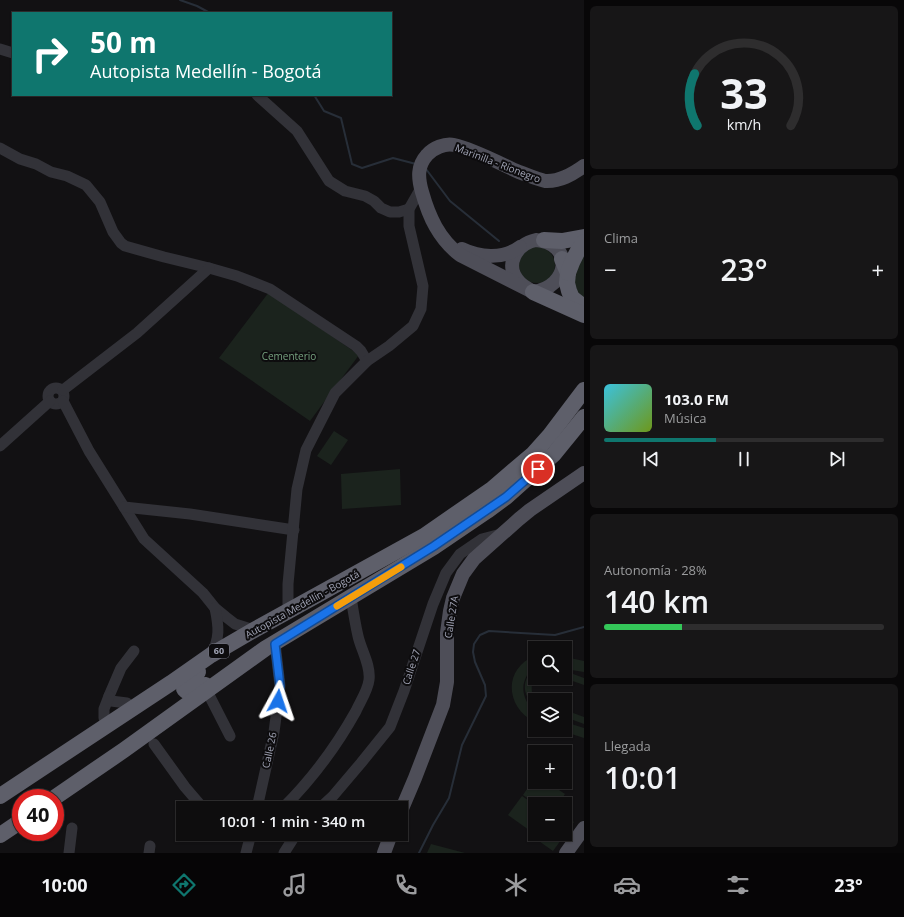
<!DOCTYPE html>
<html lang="es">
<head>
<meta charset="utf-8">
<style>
  :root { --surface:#0e0d0e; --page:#171617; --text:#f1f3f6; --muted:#9b9c9e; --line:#2e2d2e; --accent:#0f766e }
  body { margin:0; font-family:"Open Sans",sans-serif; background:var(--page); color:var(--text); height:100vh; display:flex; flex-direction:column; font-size:15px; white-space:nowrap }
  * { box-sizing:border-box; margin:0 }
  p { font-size:13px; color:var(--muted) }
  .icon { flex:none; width:22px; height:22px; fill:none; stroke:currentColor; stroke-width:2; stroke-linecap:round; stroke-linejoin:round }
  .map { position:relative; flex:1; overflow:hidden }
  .panel { display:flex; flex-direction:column; gap:6px; padding:6px; background:#080708; width:320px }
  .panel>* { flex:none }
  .banner { position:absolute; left:12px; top:12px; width:380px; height:84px; border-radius:0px; box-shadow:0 1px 3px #0004,0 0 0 1px var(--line); background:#0f766e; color:#fff; overflow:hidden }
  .buttons { position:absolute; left:528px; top:641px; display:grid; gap:8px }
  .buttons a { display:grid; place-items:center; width:44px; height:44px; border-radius:0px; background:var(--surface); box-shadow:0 1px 3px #0004,0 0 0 1px var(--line); font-size:20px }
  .speed { position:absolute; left:12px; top:789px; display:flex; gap:8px; font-size:20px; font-weight:700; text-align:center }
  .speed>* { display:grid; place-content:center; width:52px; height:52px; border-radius:50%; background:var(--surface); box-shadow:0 1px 3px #0004,0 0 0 1px var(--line); line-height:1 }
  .speed .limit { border:6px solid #d22; background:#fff; color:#111 }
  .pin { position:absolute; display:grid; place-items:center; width:34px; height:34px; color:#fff; margin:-17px; border:2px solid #fff; border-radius:50%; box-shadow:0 1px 4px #0007 }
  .me { position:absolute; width:44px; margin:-22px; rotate:5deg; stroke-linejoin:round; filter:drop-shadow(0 0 3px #0008) }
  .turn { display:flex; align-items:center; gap:14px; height:84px; padding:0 12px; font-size:18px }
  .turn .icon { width:52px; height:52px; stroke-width:2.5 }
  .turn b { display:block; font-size:28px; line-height:34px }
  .big { font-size:30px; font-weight:600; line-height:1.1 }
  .panel .tile { flex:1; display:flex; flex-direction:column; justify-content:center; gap:6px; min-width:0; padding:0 14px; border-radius:6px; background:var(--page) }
  .panel .dial { align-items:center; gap:0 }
  .dial svg { height:104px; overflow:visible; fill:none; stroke:var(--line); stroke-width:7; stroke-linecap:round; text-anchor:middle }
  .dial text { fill:var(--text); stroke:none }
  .song { display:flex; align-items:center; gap:12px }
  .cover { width:48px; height:48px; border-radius:6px; background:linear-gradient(135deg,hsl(190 70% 55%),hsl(80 70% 35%)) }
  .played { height:4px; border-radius:2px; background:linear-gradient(90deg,var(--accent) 40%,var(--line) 40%) }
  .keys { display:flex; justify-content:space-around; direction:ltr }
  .heat { display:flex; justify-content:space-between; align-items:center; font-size:22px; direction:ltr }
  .charge { height:6px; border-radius:3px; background:linear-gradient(90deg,#34c759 28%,var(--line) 0) }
  .trip { position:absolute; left:176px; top:801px; width:232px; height:40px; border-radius:0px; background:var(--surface); box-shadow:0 1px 3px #0004,0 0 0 1px var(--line); font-weight:600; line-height:40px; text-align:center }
  .tabs { display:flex; height:64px; justify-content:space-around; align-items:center; background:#060506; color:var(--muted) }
  .tabs .icon { width:28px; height:28px }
  .tabs .current { color:var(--accent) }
  .tabs b { font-size:18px; color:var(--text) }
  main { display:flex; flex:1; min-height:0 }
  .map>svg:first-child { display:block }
</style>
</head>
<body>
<main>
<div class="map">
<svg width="584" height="853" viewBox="0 0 584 853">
  <rect width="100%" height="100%" fill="#121113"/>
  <g fill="#1b231d">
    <circle cx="537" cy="265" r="18"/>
    <path d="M584 249V303L573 284Z"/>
    <path d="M269 292 359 355 310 421 219 358Z"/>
    <path d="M334 431 348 440 331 465 317 456Z"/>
    <path d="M400 469 401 505 342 509 341 474Z"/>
    <path d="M535 656V667C519 678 520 700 535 711V722C505 708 503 668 535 656Z"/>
    <path d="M565 657 584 661V672L565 669Z"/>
    <path d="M535 669C535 681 526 691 538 700H535V706C522 696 521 678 535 669Z"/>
    <path d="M565 671 584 678V685L564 678H565Z"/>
    <path d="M565 710 584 717V724L565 717Z"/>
    <path d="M565 722 584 728V738L559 730H565Z"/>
    <path d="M535 777V782H547L565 794 558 804H536L523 795Z"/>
    <path d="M522 796 535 805 536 835 508 815Z"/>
    <path d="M565 816 574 822 553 851 536 839 539 834H565Z"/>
    <path d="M431 844 465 853H427Z"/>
  </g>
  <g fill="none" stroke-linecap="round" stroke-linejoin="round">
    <g stroke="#272e38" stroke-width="2">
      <path d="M180 0 197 6 210 13"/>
      <path d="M314 95 324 111 341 118 352 164 362 168 393 158 416 164"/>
      <path d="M426 169 450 201 499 241"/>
      <path d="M419 853 433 825 449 798 462 745 486 696 485 685 475 662 473 652 474 644 480 635 489 631 555 635 584 627"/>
    </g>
    <g stroke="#323238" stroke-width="11">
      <path d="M0 49 13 53"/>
      <path d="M257 95 297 131 329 181 345 191 365 196 374 201 381 208 390 212H399L409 209"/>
      <path d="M0 148 20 159 36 164 51 172 67 176 86 185 100 202 113 232 121 243 125 246 164 257 209 268 237 276 270 289 356 346 361 351 367 361"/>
      <circle cx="56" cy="396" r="8"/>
      <path d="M63 390 137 333 209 268"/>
      <path d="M63 401 89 451 144 539 203 593 215 608 226 617 235 624 254 630"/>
      <path d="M0 446 50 401"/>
      <path d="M124 507 190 514 294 530"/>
      <path d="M288 611V584L297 489 306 450 335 393 367 361 389 346 413 326 421 309 423 286 409 226V209L421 188"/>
      <path d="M211 655C220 638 219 627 215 608"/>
      <path d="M207 691 230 736"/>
      <path d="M127 703 111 701 109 696 121 668 134 651"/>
      <path d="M104 718V709L109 696"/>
      <path d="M154 744 185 787 203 808"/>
      <path d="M257 808 274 732 280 686 275 643"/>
      <path d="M283 808C312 779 336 747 356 711 360 702 368 690 369 680 371 665 361 650 358 636 355 623 353 610 351 597"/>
      <path d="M320 808 333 796 361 763 390 727 404 691 433 604 446 573 460 554 482 539 501 534"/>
      <path d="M69 853 72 828"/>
      <path d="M149 853 150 846"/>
      <path d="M246 853 251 834"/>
      <path d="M284 853 296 834"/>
    </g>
    <g stroke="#4e4e58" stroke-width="14">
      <path d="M536 240C574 243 570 287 533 292 529 289 524 287 520 283 503 266 516 244 536 240Z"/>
      <path d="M462 249C480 258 504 259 520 247"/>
      <path d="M533 292 460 255C439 239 429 217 422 192 418 178 417 166 427 155 433 148 445 143 454 145 473 149 501 164 519 172 528 175 536 179 545 181 560 182 573 174 584 166"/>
      <path d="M401 811 415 778 443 705 447 682V633L450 611 453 598 463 574 474 559 519 519 530 510 584 473"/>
      <path d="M384 853 391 834"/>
      <path d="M566 853 584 828"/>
    </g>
    <g stroke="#5e5f6a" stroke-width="16">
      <path d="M544 240 562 241 584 237"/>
      <path d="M562 259 568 273 567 283 569 291 572 298 584 307"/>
      <path d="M568 273C572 261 576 252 584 242"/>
      <path d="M533 292 584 315"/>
      <path d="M198 672 185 682 184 689C191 697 198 690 205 685"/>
      <path d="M0 796 171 683 211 655 254 630 424 536 492 489 533 454 550 435 584 390"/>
      <path d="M54 798 124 750 266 648 434 547 487 511 506 497 554 454 584 417"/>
      <path d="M0 835 21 821"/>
    </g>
  </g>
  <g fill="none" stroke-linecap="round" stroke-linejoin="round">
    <g stroke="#114b97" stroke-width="10">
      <path id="route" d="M278 701 280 686 275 644 434 546 506 497 538 469"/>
    </g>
    <use href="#route" stroke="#1a73e8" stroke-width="7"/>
    <path stroke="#f59e0b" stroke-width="7" d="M337 606 401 567"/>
  </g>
  <g text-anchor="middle" stroke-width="4" stroke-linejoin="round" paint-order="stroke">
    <rect fill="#0d0c0e" stroke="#757683" stroke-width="1" x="209" y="644" width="20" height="14" rx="3"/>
    <g font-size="9" font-weight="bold" fill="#a1a4b5">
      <text x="219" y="654">60</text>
    </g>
    <g font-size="10" fill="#a1a4b5" stroke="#0d0c0e">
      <text transform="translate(498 163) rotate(21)" y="4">Marinilla - Rionegro</text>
      <text transform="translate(302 604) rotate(-29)" y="4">Autopista Medellín - Bogotá</text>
      <text transform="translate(451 617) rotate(-81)" y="4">Calle 27A</text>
      <text transform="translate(411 667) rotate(-72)" y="4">Calle 27</text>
      <text transform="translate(269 750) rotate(-78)" y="4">Calle 26</text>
    </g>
    <g font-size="10" fill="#76a27f" stroke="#0d0c0e">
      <text x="289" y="360">Cementerio</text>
    </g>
  </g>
</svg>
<div class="buttons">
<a><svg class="icon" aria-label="search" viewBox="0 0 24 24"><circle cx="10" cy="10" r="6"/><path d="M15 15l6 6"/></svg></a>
<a><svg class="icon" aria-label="layers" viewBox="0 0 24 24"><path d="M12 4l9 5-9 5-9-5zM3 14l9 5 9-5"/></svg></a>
<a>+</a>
<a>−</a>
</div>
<div class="speed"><div class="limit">40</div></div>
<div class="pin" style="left:538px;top:469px;background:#d93025"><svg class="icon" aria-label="arrive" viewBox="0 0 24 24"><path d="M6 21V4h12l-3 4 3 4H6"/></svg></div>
<svg class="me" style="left:278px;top:701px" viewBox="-20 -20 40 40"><path d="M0-17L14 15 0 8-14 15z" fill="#1a73e8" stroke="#fff" stroke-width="4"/></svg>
<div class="trip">10:01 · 1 min · 340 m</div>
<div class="banner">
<div class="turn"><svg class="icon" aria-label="right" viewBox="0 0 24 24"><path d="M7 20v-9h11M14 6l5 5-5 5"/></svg><div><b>50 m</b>Autopista Medellín - Bogotá</div></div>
</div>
</div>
<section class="panel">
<div class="tile dial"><svg viewBox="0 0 100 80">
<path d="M14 69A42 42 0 1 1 86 69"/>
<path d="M14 69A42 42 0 0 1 12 29" stroke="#0f766e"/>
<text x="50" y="56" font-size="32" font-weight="700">33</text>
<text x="50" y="72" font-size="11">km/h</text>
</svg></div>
<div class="tile"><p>Clima</p>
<div class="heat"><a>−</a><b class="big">23°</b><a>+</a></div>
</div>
<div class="tile">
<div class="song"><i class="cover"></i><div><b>103.0 FM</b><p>Música</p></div></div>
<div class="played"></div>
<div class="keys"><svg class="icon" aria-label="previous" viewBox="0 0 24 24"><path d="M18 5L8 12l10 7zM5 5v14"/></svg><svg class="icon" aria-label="pause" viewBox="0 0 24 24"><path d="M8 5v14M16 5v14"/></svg><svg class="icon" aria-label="next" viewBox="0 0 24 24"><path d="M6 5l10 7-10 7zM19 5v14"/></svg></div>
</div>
<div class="tile"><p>Autonomía · 28%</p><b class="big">140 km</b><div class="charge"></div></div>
<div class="tile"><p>Llegada</p><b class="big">10:01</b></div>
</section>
</main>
<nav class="tabs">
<b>10:00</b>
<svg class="icon current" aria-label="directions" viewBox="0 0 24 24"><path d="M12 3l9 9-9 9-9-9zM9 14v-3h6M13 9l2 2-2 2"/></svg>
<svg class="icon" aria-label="music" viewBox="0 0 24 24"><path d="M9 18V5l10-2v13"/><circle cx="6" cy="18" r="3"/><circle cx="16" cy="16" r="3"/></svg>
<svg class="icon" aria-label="phone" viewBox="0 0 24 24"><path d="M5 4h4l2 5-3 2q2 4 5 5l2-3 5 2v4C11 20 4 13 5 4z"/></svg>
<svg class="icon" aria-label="climate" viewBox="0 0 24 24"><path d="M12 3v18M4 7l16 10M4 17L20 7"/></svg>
<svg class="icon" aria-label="car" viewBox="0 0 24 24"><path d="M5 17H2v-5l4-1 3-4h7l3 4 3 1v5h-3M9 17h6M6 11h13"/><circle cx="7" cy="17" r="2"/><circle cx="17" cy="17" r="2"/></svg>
<svg class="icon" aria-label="filters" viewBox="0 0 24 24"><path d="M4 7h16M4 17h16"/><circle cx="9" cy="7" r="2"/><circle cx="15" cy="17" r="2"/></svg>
<b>23°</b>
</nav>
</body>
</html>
